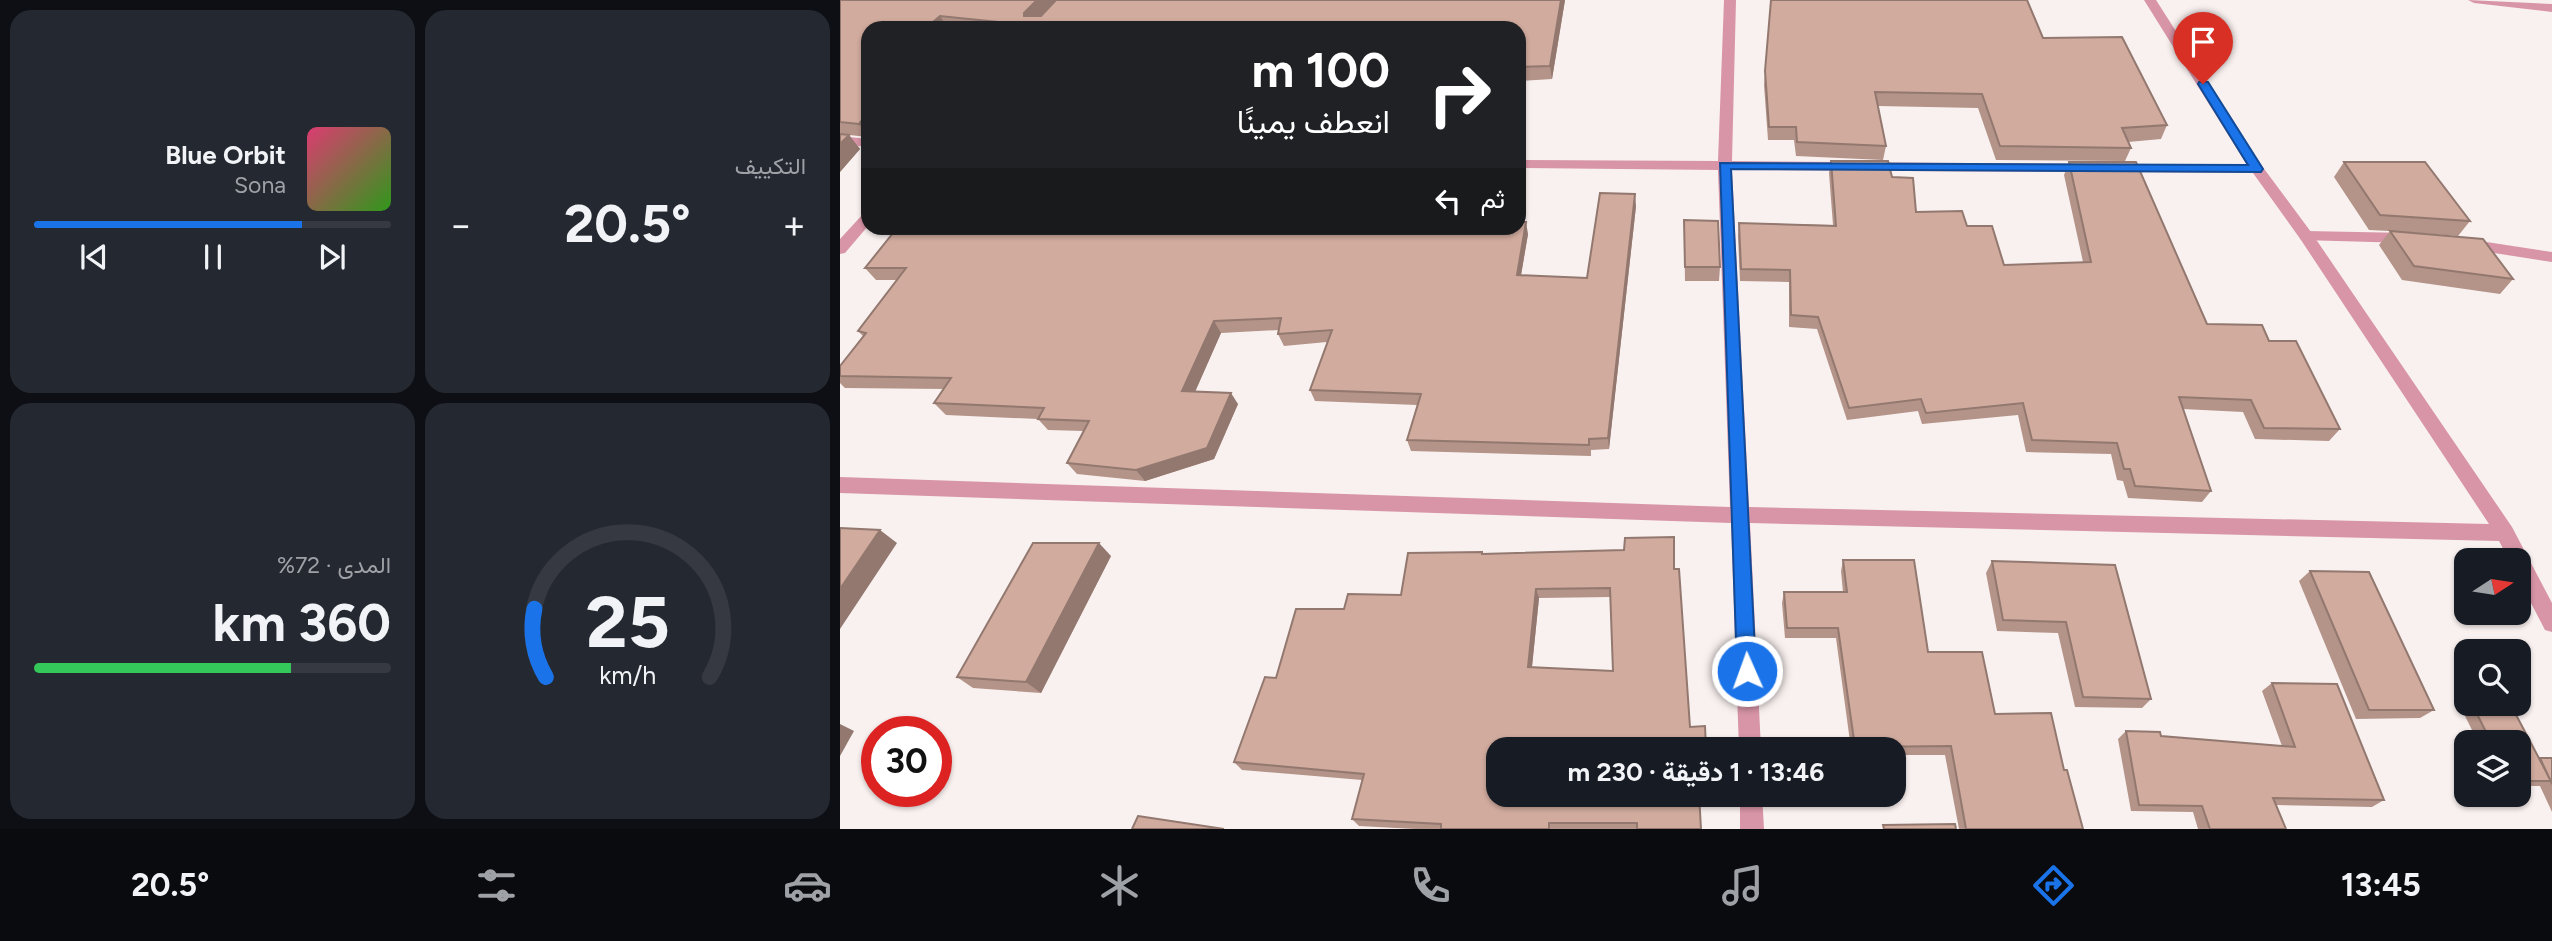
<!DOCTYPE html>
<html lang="ar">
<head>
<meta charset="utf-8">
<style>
  :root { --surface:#171b24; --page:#242831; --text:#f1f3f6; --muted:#9ea1a6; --line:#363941; --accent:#1a73e8 }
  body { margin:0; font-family:Figtree,Vazirmatn,sans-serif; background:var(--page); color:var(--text); direction:rtl; height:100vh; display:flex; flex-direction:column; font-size:26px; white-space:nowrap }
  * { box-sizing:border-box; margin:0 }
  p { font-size:23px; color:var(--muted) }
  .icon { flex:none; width:38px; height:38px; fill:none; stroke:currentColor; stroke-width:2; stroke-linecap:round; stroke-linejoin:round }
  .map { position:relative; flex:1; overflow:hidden; direction:ltr }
  .side { display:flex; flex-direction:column; gap:10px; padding:10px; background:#0d0f14; width:840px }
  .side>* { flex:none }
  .guide { position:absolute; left:21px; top:21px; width:665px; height:214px; border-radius:21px; box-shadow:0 2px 5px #0004; direction:rtl; background:#202124; color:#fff; overflow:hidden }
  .needle { width:46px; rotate:78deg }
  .fabs { position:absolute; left:1614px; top:548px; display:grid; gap:14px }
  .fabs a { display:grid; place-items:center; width:77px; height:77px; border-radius:14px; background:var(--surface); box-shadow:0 2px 5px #0004; font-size:35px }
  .speed { position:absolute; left:21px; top:716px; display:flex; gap:14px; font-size:35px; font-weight:700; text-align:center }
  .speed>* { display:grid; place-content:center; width:91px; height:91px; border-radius:50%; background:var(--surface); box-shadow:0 2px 5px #0004; line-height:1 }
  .speed .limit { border:10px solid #d22; background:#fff; color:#111 }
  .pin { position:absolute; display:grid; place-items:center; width:60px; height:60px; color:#fff; margin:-72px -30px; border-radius:50% 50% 50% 0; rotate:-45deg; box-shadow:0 0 7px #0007 }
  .pin .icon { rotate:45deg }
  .me { position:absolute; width:77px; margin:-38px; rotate:358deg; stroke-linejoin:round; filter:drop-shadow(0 0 5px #0008) }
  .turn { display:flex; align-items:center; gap:24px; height:147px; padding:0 21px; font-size:32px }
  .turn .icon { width:91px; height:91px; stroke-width:2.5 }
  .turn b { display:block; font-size:49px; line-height:60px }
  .then { display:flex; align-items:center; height:66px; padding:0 21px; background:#0003; gap:14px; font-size:26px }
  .big { font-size:52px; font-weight:700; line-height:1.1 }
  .side .card { flex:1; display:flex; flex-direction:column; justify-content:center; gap:10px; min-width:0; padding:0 24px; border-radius:21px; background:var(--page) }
  .side .dial { align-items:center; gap:0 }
  .dial svg { height:182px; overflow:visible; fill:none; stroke:var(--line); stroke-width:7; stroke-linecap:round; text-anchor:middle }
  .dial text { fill:var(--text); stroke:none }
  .song { display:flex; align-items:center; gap:21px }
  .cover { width:84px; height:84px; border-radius:10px; background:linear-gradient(135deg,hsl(340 70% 55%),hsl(110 70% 35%)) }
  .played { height:7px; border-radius:4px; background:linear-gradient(90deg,var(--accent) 75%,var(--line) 75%) }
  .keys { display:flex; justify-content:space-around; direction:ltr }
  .heat { display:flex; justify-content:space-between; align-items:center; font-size:38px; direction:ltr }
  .charge { height:10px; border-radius:5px; background:linear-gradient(90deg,#34c759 72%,var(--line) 0) }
  .side .tiles { flex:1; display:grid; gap:10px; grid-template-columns:repeat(2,1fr) }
  .trip { position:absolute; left:646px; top:737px; width:420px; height:70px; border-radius:21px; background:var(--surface); box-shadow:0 2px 5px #0004; font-weight:700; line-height:70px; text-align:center; direction:rtl }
  .dock { display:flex; height:112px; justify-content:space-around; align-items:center; background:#090b0e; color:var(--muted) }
  .dock .icon { width:49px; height:49px }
  .dock .active { color:var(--accent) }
  .dock b { font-size:32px; color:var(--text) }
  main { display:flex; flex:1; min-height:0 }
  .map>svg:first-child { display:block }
</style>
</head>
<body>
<main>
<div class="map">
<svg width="1712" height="829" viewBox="0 0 1712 829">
  <rect width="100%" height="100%" fill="#f9f1f0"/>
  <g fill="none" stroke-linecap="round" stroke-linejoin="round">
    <g fill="#d895a7" fill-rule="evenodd">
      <path d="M1466 231 1568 233 1575 238 1568 243 1461 240 1459 236Z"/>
      <path d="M1627 239 1712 252V262L1622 248 1619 244 1622 240Z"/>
    </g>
    <g fill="#d895a7" fill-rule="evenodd">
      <path d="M884 0H896L892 161 1249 164 1256 168 1249 172 892 170 909 507 1649 524 1461 240 1413 173 1277 172 1270 168 1277 164 1407 165 1304 0H1316L1422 166 1471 232 1672 527 1712 603V632L1705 630 1678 578V560H1669L1659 541 910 523 921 749H899L891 523 0 493V477L890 507 878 170 679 168V160L878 161Z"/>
      <path d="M1628 0 1712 4V12L1634 3Z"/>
      <path d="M0 136 28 139V147L0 144Z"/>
      <path d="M28 212V226L5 253 0 254V239L23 214Z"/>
      <path d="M900 794H922L924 829H900Z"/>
    </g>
  </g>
  <g fill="#b49388" fill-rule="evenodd">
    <path d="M0 0H725L712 79 679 81V28H28V137L9 135 20 149 0 172Z"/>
    <path d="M931 0 1203 38 1327 125 1321 139 1288 142 1291 148 1285 161 1156 160 1138 108 1038 106 1046 146 1043 160 956 156 954 140H928L924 85Z"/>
    <path d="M991 161 1052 177 1076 212 1127 226 1164 265 1243 262 1224 175 1229 162 1367 324 1429 341 1500 429 1489 441 1415 439 1403 412 1343 409 1371 491 1362 502 1288 498 1283 481 1277 480 1271 454 1186 452 1178 415 1082 424 1078 411 1007 420 977 329 949 327V282L900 281 898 236 899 223 993 225 989 173Z"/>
    <path d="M1504 162 1630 221 1618 236 1577 233 1673 279 1660 294 1562 280 1539 245 1550 231 1529 230 1494 177Z"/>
    <path d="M796 206 769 449 751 450V456L571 451 567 440 577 405 475 401 470 390 487 342 444 346 438 334 439 330 381 333 355 392 398 404 374 459 305 481 237 474 227 463 243 431 208 430 198 419 106 415 94 403 104 389 5 388 0 383V366L23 336 18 331 57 280H36L25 268 688 234 681 275 747 278Z"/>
    <path d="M844 220 880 267 879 281H845Z"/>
    <path d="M643 554 834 569 850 727 658 749 861 829H575L519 826 512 819 522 780 402 770 394 762 436 678 504 609 561 595ZM771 597 773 671 692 667 699 598Z"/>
    <path d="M271 556 201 693 133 688 117 677Z"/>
    <path d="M1003 560 1088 652 1155 714 1224 770 1243 829H1119L1105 755H1054V749H1011L996 638H945L942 603 944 592H1003L1001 571Z"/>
    <path d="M1152 561 1275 565 1311 699 1302 708 1235 707 1218 633 1157 631 1146 573Z"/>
    <path d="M1470 571 1594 710 1580 718 1516 719 1459 581Z"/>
    <path d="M1432 683 1544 800 1532 807 1436 805 1446 829H1358L1353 812 1291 811 1278 739 1286 731 1321 736 1442 746 1422 691Z"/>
    <path d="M1635 710 1674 711 1699 758H1712V812L1700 786H1678V742H1638L1625 716Z"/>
  </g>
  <g fill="#92786f">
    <path d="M197 0H218L192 26 184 16V13Z"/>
    <path d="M721 0H725L712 79 710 66Z"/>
    <path d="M100 16 108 28H86Z"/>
    <path d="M28 113V135L19 124Z"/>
    <path d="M9 135 20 149 0 172V144Z"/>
    <path d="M795 194 796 206 769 449 768 438Z"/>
    <path d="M686 222 688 234 679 287 677 275Z"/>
    <path d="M374 321 381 333 350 403 342 391Z"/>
    <path d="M391 393 398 404 374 459 305 481 296 470Z"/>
    <path d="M40 530 57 543 0 629V589Z"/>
    <path d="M259 543 271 556 201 693 186 682Z"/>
    <path d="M696 589 699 598 691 676 688 667Z"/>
    <path d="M0 724 14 731 0 756Z"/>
  </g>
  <g fill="#d1ab9e" stroke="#92786f" stroke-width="2" fill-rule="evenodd">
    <path d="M0 0H197L184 13V16H201L216 0H721L710 66 679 67V28H216L100 16 86 28H28V79L26 80 28 81V113L19 124 0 122Z"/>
    <path d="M931 0H1187L1203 38 1282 37 1327 125 1282 128 1291 148 1160 146 1142 94 1035 92 1046 146 957 142 956 127H929L925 71Z"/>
    <path d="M0 134 9 135 0 144Z"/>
    <path d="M991 161H1048L1052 177 1073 178 1076 212 1122 211 1127 226H1152L1164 265 1251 262 1229 162H1296L1367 324 1422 325 1429 341H1456L1500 429 1424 428 1411 400 1339 397 1371 491 1295 486 1290 469H1284L1277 443 1192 440 1183 403 1086 413 1081 399 1009 408 978 317 951 315 950 270 901 269 899 223 996 226Z"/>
    <path d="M1504 162H1585L1630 221 1540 215Z"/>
    <path d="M760 193 795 194 768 438 749 439V445L567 440 581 394 470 390 492 330 438 334 441 318 374 321 342 391 391 393 367 448 296 470 227 463 249 421 198 419 204 408 94 403 111 378 0 376V366L26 333 18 331 66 268H25L57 228H679V222H686L677 275 747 278Z"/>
    <path d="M844 220 878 221 880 267H845Z"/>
    <path d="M1550 231 1643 239 1673 279 1574 266Z"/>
    <path d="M0 528 40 530 0 589Z"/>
    <path d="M834 537V569H839L850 727 865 726 866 749H658V794H859L861 829H797V823H709V829H601V824L512 819 524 774 394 762 425 677 436 678 456 609H504L508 594 561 595 568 553 642 552V554L784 550 785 538ZM770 588 773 671 688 667 696 589Z"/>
    <path d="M193 543H259L186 682 117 677Z"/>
    <path d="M1003 560H1074L1088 652H1142L1155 714 1211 713 1224 770H1227L1243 829H1126L1111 746 1015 747 998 628H947L944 592H1007Z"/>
    <path d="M1152 561 1275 565 1311 699 1243 697 1226 622 1163 620Z"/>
    <path d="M1470 571 1529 572 1594 710H1529Z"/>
    <path d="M1432 683 1497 684 1544 800 1433 798 1446 829H1370L1362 806 1299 805 1286 731 1320 732 1321 736 1455 747Z"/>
    <path d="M1635 710 1674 711 1711 781H1678V742H1651Z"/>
    <path d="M1700 758H1712V784Z"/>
    <path d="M298 816 384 829H292Z"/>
    <path d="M1115 824 1116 829H1044L1043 825Z"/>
  </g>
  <path fill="#1a73e8" stroke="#114b97" stroke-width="2" d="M1359 82H1368L1423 169 1421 172 891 169 916 671 914 678 907 680 900 678 897 671 880 163 1408 165 1358 84Z"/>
</svg>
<div class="fabs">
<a><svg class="needle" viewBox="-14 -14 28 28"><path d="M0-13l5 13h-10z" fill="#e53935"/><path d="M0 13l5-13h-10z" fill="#9ea1a6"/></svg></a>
<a><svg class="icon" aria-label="search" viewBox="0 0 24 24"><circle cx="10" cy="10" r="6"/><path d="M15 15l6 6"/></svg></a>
<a><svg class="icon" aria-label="layers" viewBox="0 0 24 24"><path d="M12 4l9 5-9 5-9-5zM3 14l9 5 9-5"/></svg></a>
</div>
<div class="speed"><div class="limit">30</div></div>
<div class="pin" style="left:1363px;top:84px;background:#d93025"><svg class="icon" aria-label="arrive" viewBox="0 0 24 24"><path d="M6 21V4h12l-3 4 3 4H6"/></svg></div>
<svg class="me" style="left:907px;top:671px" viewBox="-20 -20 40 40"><circle r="17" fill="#1a73e8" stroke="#fff" stroke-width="3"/><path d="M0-11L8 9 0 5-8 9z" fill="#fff"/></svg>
<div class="trip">13:46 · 1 دقيقة · 230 m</div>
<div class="guide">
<div class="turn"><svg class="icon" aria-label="right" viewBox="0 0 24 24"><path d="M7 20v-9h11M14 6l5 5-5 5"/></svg><div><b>100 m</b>انعطف يمينًا</div></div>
<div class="then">ثم<svg class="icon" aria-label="left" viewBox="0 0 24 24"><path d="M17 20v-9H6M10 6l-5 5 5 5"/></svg></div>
</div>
</div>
<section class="side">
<div class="tiles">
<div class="card"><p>التكييف</p>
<div class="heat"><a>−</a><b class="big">20.5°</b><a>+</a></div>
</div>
<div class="card">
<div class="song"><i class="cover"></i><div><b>Blue Orbit</b><p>Sona</p></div></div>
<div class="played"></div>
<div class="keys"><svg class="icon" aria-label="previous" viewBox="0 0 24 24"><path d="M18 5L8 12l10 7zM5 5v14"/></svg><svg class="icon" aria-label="pause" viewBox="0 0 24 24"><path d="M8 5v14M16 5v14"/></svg><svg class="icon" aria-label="next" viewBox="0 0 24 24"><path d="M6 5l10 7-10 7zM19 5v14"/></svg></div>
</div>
<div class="card dial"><svg viewBox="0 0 100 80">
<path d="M14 69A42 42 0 1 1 86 69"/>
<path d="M14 69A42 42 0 0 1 9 39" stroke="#1a73e8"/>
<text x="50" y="56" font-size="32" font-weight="700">25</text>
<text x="50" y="72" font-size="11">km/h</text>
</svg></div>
<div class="card"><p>المدى · 72%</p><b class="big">360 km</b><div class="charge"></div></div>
</div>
</section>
</main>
<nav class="dock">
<b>13:45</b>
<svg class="icon active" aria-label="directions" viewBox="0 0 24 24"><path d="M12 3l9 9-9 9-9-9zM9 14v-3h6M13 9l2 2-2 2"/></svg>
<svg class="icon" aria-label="music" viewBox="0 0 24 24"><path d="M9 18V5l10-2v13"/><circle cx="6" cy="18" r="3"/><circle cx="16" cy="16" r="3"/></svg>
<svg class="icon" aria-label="phone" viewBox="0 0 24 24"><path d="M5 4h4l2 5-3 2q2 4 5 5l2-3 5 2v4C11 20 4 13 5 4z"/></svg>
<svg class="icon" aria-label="climate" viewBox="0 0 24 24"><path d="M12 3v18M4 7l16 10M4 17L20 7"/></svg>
<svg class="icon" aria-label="car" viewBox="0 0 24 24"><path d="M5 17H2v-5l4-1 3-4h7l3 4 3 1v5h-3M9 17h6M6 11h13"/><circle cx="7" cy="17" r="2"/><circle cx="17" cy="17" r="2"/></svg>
<svg class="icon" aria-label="filters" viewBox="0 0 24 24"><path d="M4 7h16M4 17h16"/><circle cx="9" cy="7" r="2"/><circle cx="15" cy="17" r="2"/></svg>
<b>20.5°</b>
</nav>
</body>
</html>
